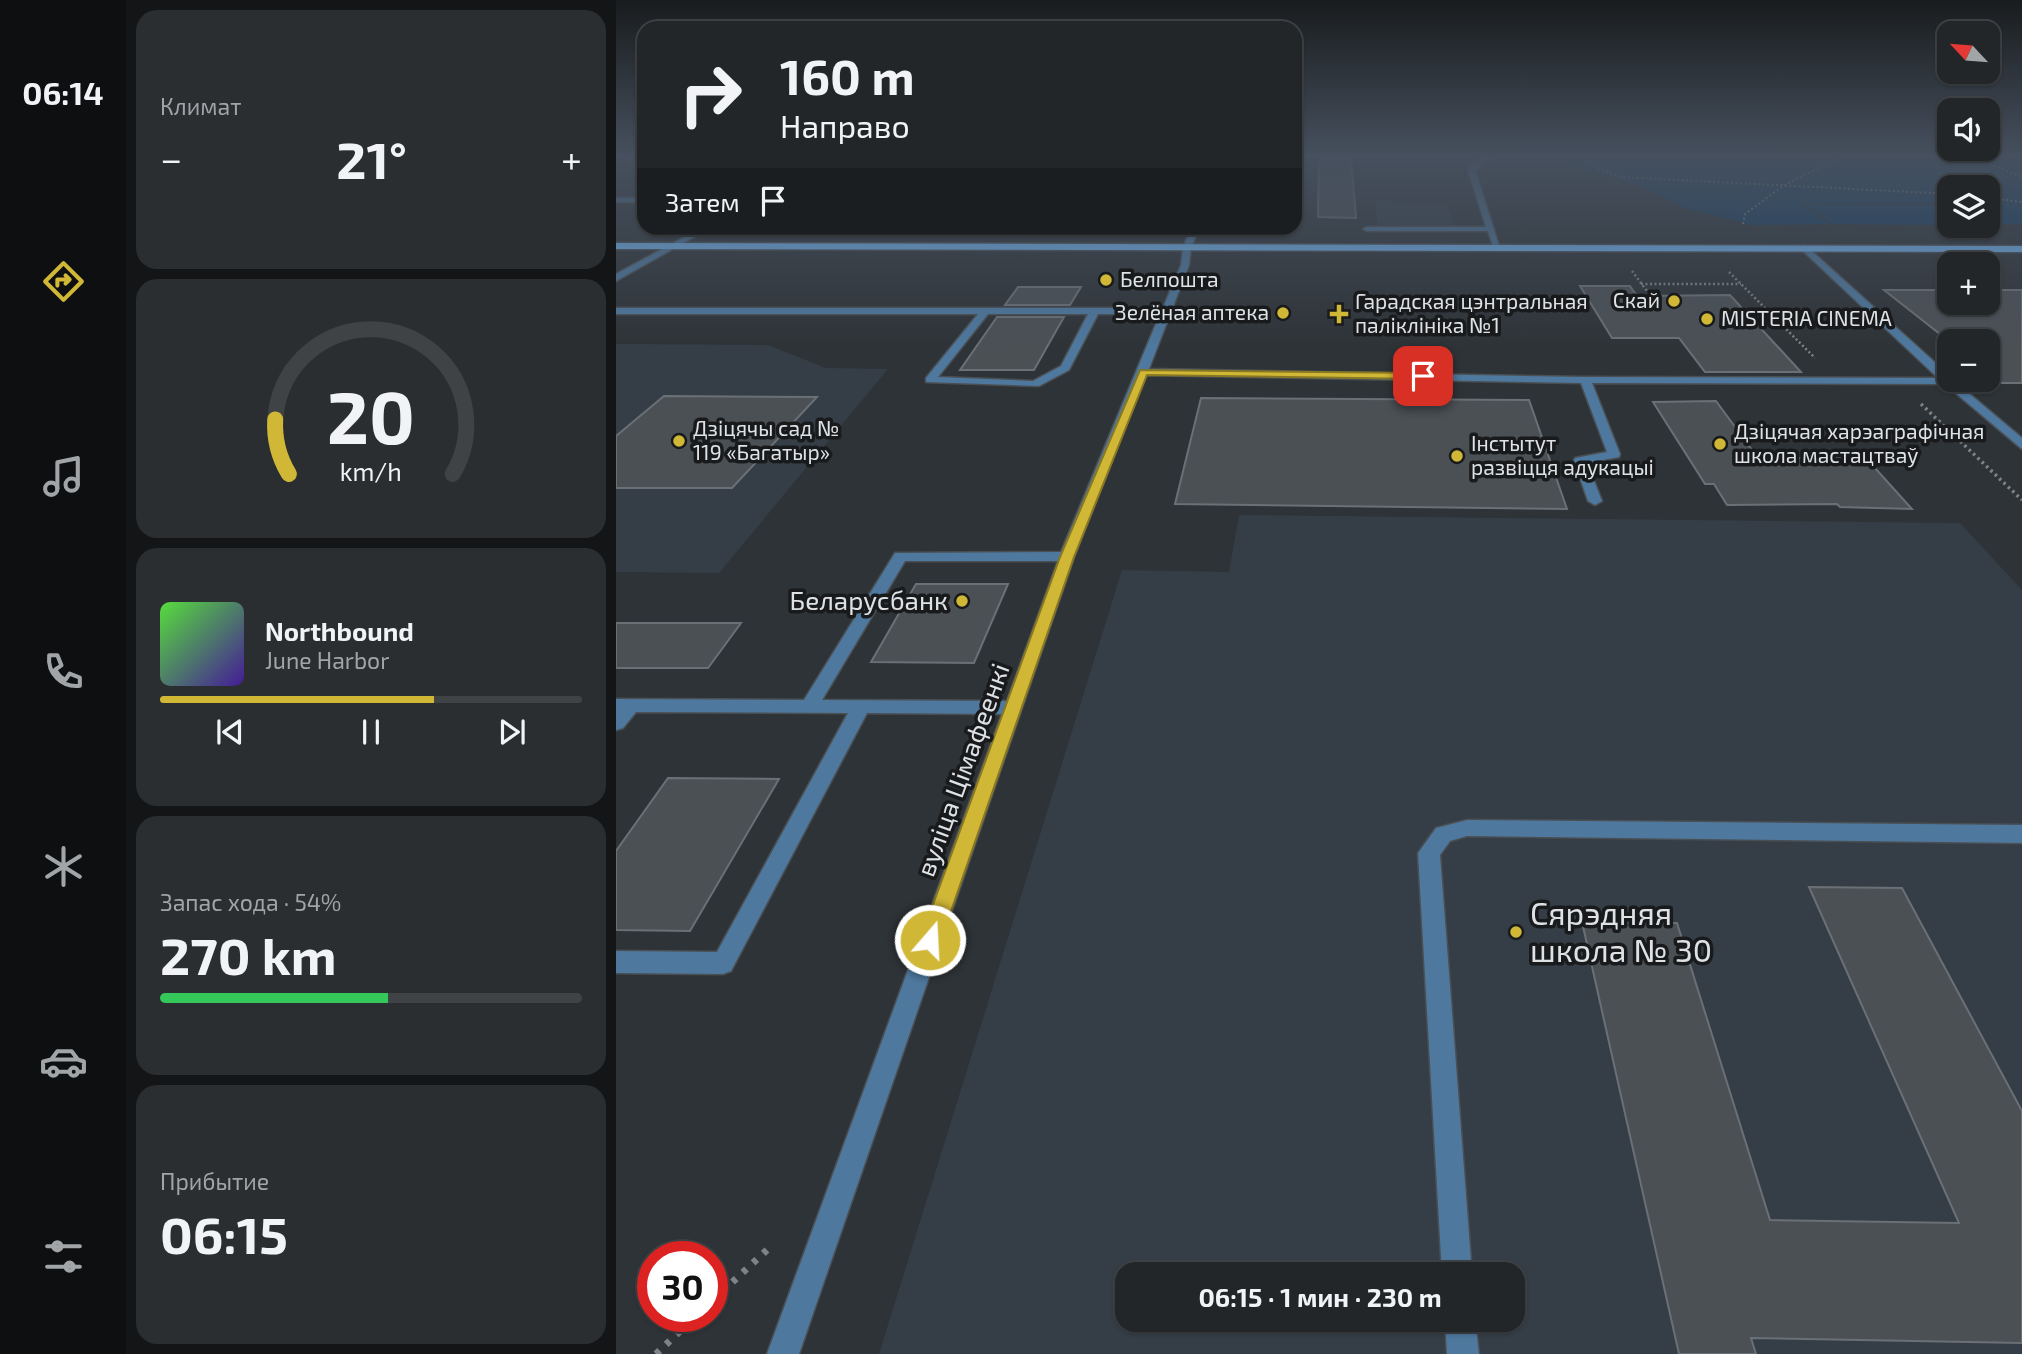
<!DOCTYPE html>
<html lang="ru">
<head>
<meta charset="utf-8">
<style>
  :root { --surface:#222629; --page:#2a2e31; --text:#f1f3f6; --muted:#a2a5a8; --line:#3f4346; --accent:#d1b736 }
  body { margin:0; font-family:"Exo 2",sans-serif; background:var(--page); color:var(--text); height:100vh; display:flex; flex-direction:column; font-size:26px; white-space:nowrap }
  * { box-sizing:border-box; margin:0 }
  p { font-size:23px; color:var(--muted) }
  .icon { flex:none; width:38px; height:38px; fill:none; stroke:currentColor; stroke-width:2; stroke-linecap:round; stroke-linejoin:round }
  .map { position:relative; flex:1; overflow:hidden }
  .details { display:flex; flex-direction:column; gap:10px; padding:10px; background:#131517; width:490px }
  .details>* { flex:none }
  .hud { position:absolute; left:21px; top:21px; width:665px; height:214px; border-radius:21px; box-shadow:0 2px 5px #0004,0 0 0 2px var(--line); background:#222629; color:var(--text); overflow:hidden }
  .needle { width:46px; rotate:296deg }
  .fabs { position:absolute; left:1321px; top:21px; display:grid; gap:14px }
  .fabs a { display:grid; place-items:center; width:63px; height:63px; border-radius:14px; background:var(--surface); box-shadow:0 2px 5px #0004,0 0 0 2px var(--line); font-size:35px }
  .speed { position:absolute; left:21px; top:1241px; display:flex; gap:14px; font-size:35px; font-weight:700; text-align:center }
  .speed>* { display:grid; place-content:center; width:91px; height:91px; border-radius:50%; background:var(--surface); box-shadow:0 2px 5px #0004,0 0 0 2px var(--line); line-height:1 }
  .speed .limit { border:10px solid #d22; background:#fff; color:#111 }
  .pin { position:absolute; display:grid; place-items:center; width:60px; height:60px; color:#fff; margin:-30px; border-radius:14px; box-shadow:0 4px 10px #0006 }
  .me { position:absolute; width:77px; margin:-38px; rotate:19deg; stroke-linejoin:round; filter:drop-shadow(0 0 5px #0008) }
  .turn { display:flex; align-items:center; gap:24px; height:147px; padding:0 28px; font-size:32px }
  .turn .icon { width:91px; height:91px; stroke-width:2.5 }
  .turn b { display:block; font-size:49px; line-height:60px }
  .then { display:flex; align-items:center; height:66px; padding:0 28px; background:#0003; gap:14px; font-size:26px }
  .big { font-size:52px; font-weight:700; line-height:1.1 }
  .details .widget { flex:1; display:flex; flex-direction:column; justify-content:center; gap:10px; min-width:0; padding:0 24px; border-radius:21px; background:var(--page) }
  .details .dial { align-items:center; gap:0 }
  .dial svg { height:182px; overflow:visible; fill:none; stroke:var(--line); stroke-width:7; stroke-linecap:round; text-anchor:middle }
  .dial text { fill:var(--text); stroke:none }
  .song { display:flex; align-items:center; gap:21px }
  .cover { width:84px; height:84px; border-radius:10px; background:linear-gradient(135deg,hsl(110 70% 55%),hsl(260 70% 35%)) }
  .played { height:7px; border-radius:4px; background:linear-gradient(90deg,var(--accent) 65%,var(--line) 65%) }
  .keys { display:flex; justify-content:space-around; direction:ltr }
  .heat { display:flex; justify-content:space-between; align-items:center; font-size:38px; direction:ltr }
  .charge { height:10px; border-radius:5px; background:linear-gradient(90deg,#34c759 54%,var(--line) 0) }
  .trip { position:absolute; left:499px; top:1262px; width:410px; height:70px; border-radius:21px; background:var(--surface); box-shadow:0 2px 5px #0004,0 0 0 2px var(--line); font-weight:700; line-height:70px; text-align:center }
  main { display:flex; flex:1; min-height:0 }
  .menu { display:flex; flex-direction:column; width:126px; justify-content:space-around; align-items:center; background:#0e0f10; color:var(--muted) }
  .menu .icon { width:49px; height:49px }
  .menu .active { color:var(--accent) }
  .menu b { font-size:32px; color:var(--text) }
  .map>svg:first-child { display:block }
</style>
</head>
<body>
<main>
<nav class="menu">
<b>06:14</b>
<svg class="icon active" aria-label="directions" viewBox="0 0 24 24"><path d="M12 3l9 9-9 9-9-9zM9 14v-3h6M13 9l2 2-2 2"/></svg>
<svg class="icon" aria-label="music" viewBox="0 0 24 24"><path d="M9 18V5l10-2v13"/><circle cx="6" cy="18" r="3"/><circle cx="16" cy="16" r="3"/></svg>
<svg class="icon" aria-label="phone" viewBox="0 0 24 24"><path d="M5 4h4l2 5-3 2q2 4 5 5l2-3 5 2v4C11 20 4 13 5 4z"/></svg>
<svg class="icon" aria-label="climate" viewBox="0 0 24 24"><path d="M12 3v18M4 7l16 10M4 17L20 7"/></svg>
<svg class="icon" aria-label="car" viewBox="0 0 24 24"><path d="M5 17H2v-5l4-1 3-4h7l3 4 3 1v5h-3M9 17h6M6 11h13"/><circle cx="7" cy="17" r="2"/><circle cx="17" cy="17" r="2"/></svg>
<svg class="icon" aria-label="filters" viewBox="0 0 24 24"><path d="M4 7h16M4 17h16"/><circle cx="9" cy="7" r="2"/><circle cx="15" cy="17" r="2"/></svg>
</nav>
<section class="details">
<div class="widget"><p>Климат</p>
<div class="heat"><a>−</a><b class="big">21°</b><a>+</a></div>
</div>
<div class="widget dial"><svg viewBox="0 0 100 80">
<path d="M14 69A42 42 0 1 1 86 69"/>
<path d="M14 69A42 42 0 0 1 8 45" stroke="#d1b736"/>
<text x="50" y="56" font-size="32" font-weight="700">20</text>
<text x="50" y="72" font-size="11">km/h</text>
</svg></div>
<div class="widget">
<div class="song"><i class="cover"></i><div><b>Northbound</b><p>June Harbor</p></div></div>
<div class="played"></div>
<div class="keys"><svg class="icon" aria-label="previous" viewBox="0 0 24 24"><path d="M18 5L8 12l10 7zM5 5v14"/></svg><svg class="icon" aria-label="pause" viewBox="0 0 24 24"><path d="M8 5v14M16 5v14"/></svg><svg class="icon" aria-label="next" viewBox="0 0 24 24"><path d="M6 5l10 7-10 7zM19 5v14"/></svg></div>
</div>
<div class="widget"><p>Запас хода · 54%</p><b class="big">270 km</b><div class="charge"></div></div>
<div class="widget"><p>Прибытие</p><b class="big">06:15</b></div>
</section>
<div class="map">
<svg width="1406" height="1354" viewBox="0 0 1406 1354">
  <rect width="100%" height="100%" fill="#2e3337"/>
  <g fill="#353e47" fill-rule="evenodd">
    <path d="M759 201 831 205 838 226 762 225Z"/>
    <path d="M0 344 152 345 210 368 272 369 103 573 0 572Z"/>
    <path d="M623 515 1344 523 1406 590V1354H263L506 570 613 572ZM511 1274H896V1320H511Z"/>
  </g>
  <g fill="#144065">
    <path d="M929 157H1406V224H1385L1372 218V187H1334L1333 203 1186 204 1214 224 1137 225 1069 208 1030 188Z"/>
    <path d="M1190 205H1333V225L1217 224Z"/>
  </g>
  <g fill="#4b5055" stroke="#6a7075" stroke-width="2">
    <path d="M703 157H735L740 218 702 217Z"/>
    <path d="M964 286H1014L1021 296 1114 295 1185 372H1089L1063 338H996Z"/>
    <path d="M402 287H465L454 305H389Z"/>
    <path d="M1268 290H1334V303H1372V290H1406V383H1385L1372 373V341L1334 342Z"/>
    <path d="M381 317H448L418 370H344Z"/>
    <path d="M48 396 201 397 116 488H0V436Z"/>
    <path d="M585 398 913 400 951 509 559 504Z"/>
    <path d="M1100 401 1142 458H1250L1296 509 1224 507 1221 504 1111 505 1098 484H1089L1037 402Z"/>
    <path d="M300 584H392L358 663 255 662Z"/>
    <path d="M0 623H125L92 668H0Z"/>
    <path d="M52 778 163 779 74 931 0 930V851Z"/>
    <path d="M1193 887 1286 888 1406 1111V1343L1135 1338 1140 1354H1063L966 922 1061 923 1154 1220 1343 1223Z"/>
  </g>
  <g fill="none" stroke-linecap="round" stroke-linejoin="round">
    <g stroke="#4a4f53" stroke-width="3">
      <g id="minor">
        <path d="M4 157H28V160Z"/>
        <path d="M868 157H877L859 170 884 249H878L872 231H751L747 229 751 227H870L852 170 859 162Z"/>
        <rect x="0" y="198" width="28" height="4"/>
        <path d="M85 228H94L0 281V274Z"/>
        <path d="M575 228H583L575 248 573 265 533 369 969 377 1322 378 1186 250 1189 245 1334 376V380H1337L1406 438V449L1329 384 976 383 1004 454 1003 457 971 463 986 501 979 505 972 501 958 461 959 458 991 452 965 383 530 375 458 557 183 1354H151L386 714 251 713 115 971 107 974 0 973V951L101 952 232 713 20 712 7 728 0 730V699L188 700 279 553 445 552 544 314H482L453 370 423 386 310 382V378L362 314H0V308H547L565 265 567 248ZM372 314H472L445 366 417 381 322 377ZM289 561H442L391 701 206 700Z"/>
        <path d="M851 820 1406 825V843L851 836 834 841 824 855 856 1274H826L802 853 820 828Z"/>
        <path d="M829 1320H859L863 1354H831Z"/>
      </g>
    </g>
    <g stroke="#4a4f53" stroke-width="3">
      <path id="major" d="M0 243 1406 246V252L0 249Z"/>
    </g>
    <g stroke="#7f8387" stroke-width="2" stroke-dasharray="2 2.5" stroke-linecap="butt">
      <path d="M968 157 982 169 1005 177 1334 194"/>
      <path d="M1357 157 1406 177"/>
      <path d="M1372 198 1406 202"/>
      <path d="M1127 224 1129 214 1167 186 1224 157"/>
    </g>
    <g stroke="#7f8387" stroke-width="2.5" stroke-dasharray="2 2.5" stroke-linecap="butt">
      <path d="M1016 271 1034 295"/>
      <path d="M1113 272 1199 358"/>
      <path d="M1025 284H1125"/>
    </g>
    <path stroke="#7f8387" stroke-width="3.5" stroke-dasharray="2.5 3.5" stroke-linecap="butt" d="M1305 404 1406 500"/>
    <g stroke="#7f8387" stroke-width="7" stroke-dasharray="5 9" stroke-linecap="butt">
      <path d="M96 1301 151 1250"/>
      <path d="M40 1354 80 1316"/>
    </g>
    <use href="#minor" fill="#4e789e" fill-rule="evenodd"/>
    <use href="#major" fill="#75bbfa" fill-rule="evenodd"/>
  </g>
  <linearGradient id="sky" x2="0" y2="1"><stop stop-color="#191c1e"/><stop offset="0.45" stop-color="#46505e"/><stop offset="1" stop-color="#46505e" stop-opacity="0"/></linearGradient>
  <rect width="1406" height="347" fill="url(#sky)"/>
  <path fill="#d1b736" stroke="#887723" stroke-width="2" d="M524 370 807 373 813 376 807 379 531 375 458 557 325 940 322 947 314 950 307 947 304 940 444 557Z"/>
  <g fill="#d1b736" stroke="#181a1c" stroke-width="2.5">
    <circle cx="490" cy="280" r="7"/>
    <circle cx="1058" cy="301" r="7"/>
    <circle cx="667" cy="313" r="7"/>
    <path d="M719.5 303.5h7v7h7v7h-7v7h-7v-7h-7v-7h7z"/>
    <circle cx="1091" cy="319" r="7"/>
    <circle cx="63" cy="441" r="7"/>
    <circle cx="1104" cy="444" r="7"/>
    <circle cx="841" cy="456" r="7"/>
    <circle cx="346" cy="601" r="7"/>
    <circle cx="900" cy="932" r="7"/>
  </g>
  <g text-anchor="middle" stroke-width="7" stroke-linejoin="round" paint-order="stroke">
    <g font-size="21" fill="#dfe2e5" stroke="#181a1c" text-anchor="start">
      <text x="504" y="287">Белпошта</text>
      <text x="1044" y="308" text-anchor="end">Скай</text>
      <text x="739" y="309">Гарадская цэнтральная<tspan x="739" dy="24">паліклініка №1</tspan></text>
      <text x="653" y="320" text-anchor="end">Зелёная аптека</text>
      <text x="1105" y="326">MISTERIA CINEMA</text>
      <text x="77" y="436">Дзіцячы сад №<tspan x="77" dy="24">119 «Багатыр»</tspan></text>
      <text x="1118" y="439">Дзіцячая харэаграфічная<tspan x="1118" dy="24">школа мастацтваў</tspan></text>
      <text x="855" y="451">Інстытут<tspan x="855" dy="24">развіцця адукацыі</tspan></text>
    </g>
    <g font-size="26" fill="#dfe2e5" stroke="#181a1c" text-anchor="end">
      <text x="332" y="610">Беларусбанк</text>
    </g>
    <g font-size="26" fill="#dfe2e5" stroke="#181a1c">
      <text transform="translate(347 770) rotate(-70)" y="9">вуліца Цімафеенкі</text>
    </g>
    <g font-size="32" fill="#dfe2e5" stroke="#181a1c" text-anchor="start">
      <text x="914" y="925">Сярэдняя<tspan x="914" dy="37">школа № 30</tspan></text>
    </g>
  </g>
</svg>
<div class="fabs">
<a><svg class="needle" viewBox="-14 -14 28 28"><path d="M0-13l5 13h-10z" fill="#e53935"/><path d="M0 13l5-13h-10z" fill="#a2a5a8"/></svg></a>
<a><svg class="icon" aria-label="sound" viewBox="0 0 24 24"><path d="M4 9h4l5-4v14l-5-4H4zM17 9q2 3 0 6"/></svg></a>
<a><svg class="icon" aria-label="layers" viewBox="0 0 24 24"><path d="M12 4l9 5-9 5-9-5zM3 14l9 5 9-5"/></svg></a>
<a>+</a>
<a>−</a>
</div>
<div class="speed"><div class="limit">30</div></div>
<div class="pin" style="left:807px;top:376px;background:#d93025"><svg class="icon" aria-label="arrive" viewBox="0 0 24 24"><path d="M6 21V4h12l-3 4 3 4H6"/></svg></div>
<svg class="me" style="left:314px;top:940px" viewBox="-20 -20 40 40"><circle r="17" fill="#d1b736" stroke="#fff" stroke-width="3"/><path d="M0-11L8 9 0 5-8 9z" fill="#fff"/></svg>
<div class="trip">06:15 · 1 мин · 230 m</div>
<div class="hud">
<div class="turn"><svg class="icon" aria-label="right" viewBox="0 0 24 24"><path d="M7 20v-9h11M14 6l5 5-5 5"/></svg><div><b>160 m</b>Направо</div></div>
<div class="then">Затем<svg class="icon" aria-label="arrive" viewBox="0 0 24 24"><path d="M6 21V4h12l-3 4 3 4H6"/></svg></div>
</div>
</div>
</main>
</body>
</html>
